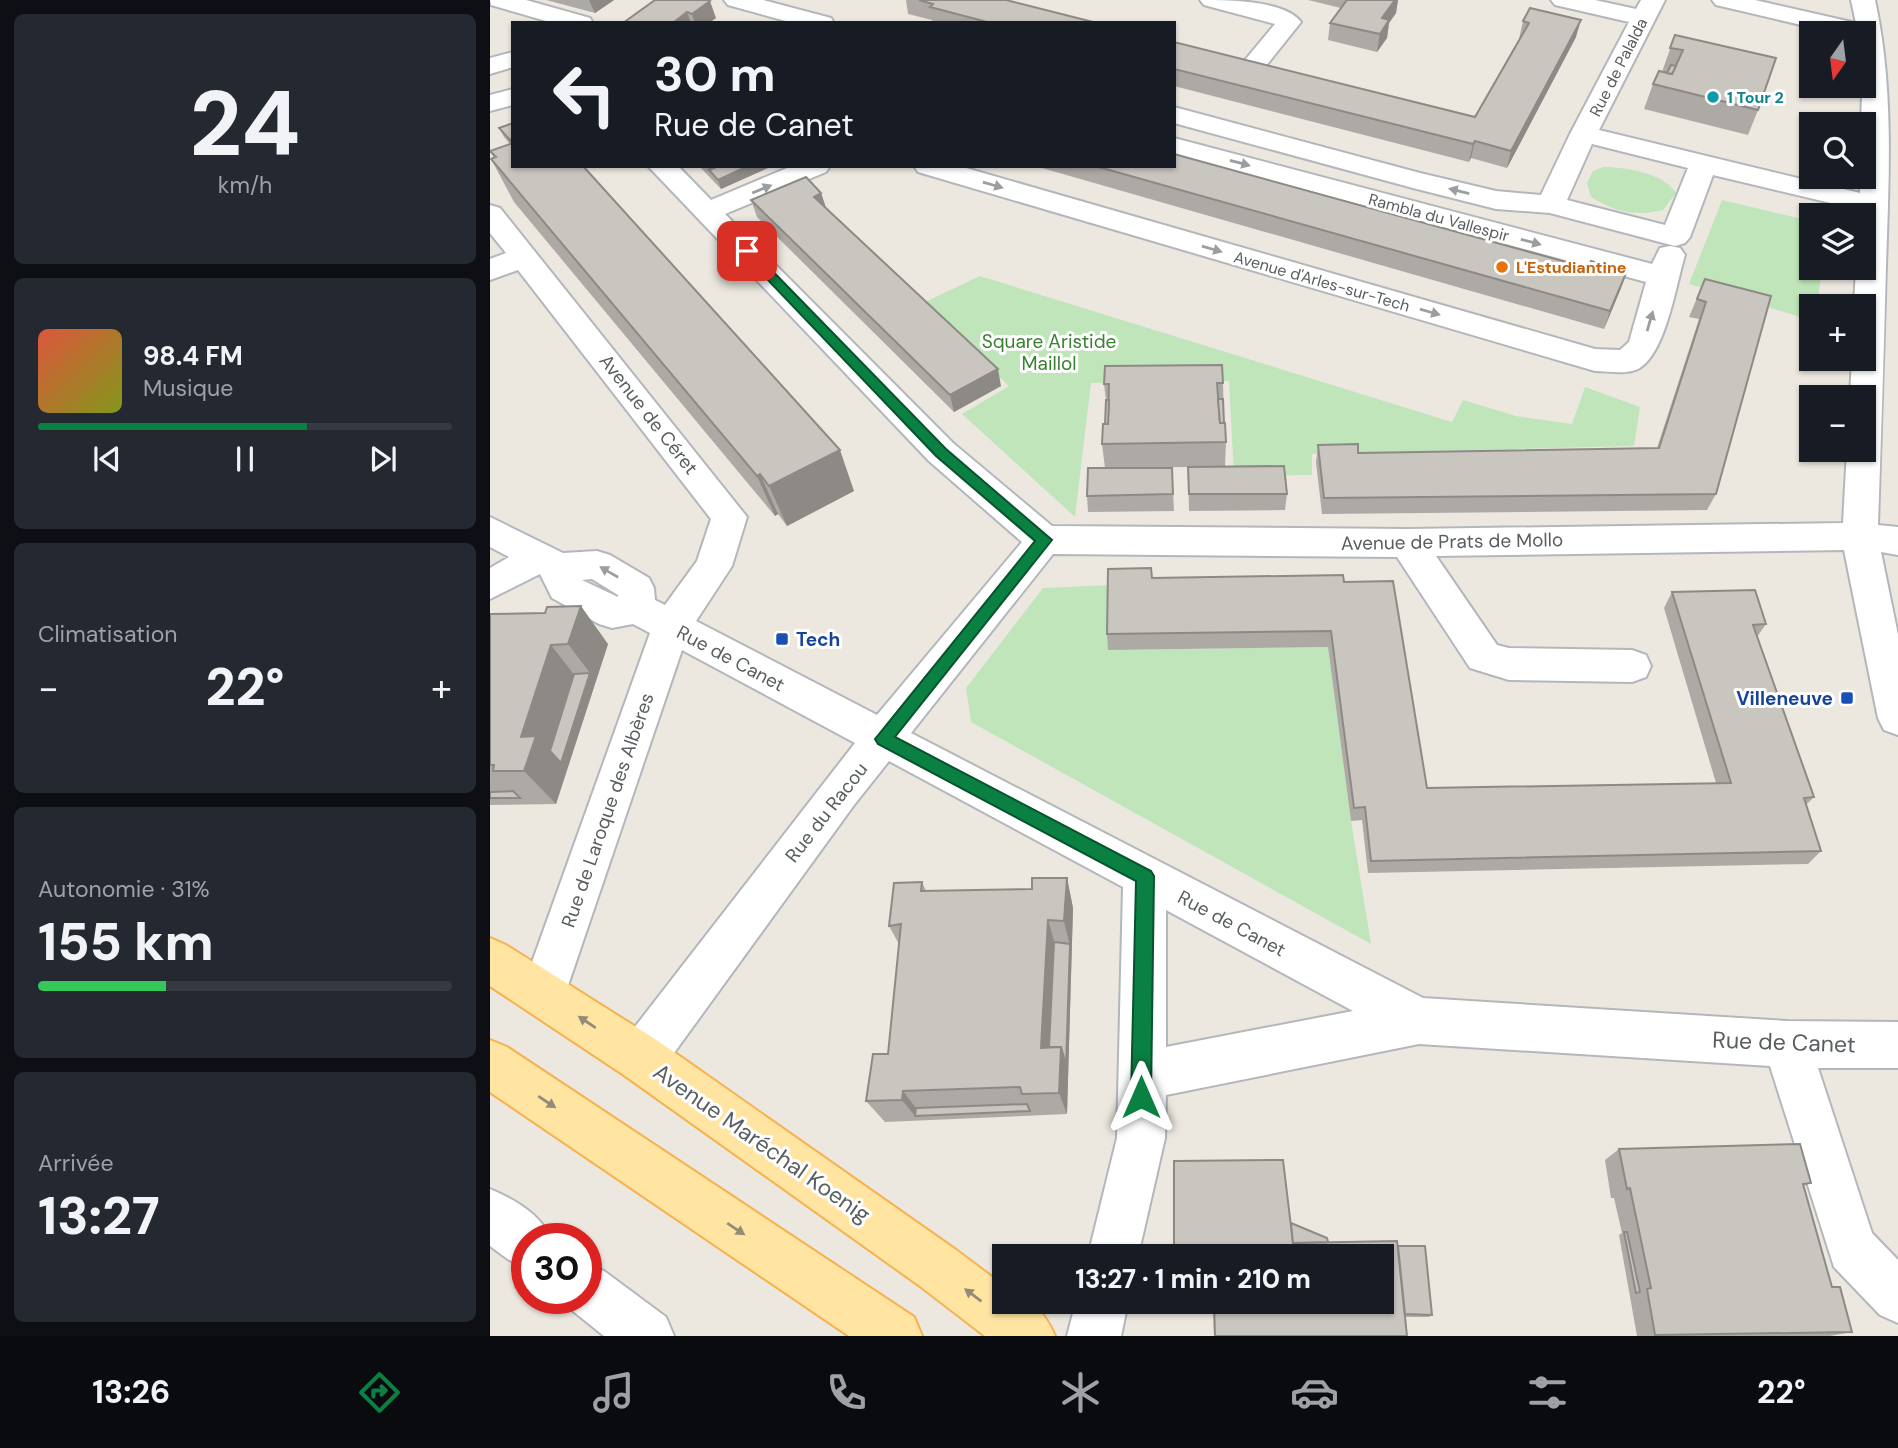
<!DOCTYPE html>
<html lang="fr">
<head>
<meta charset="utf-8">
<style>
  :root { --surface:#171b24; --page:#242831; --text:#f1f3f6; --muted:#9ea1a6; --line:#363941; --accent:#0b8043 }
  body { margin:0; font-family:"DM Sans",sans-serif; background:var(--page); color:var(--text); height:100vh; display:flex; flex-direction:column; font-size:26px; white-space:nowrap }
  * { box-sizing:border-box; margin:0 }
  p { font-size:23px; color:var(--muted) }
  .icon { flex:none; width:38px; height:38px; fill:none; stroke:currentColor; stroke-width:2; stroke-linecap:round; stroke-linejoin:round }
  .map { position:relative; flex:1; overflow:hidden }
  .panel { display:flex; flex-direction:column; gap:14px; padding:14px; background:#0d0f14; width:490px }
  .panel>* { flex:none }
  .banner { position:absolute; left:21px; top:21px; width:665px; height:147px; border-radius:0px; box-shadow:0 2px 5px #0004; background:#171b24; color:var(--text); overflow:hidden }
  .needle { width:46px; rotate:194deg }
  .tools { position:absolute; left:1309px; top:21px; display:grid; gap:14px }
  .tools a { display:grid; place-items:center; width:77px; height:77px; border-radius:0px; background:var(--surface); box-shadow:0 2px 5px #0004; font-size:35px }
  .speed { position:absolute; left:21px; top:1223px; display:flex; gap:14px; font-size:35px; font-weight:700; text-align:center }
  .speed>* { display:grid; place-content:center; width:91px; height:91px; border-radius:50%; background:var(--surface); box-shadow:0 2px 5px #0004; line-height:1 }
  .speed .limit { border:10px solid #d22; background:#fff; color:#111 }
  .pin { position:absolute; display:grid; place-items:center; width:60px; height:60px; color:#fff; margin:-30px; border-radius:14px; box-shadow:0 4px 10px #0006 }
  .me { position:absolute; width:77px; margin:-38px; rotate:0deg; stroke-linejoin:round; filter:drop-shadow(0 0 5px #0008) }
  .turn { display:flex; align-items:center; gap:24px; height:147px; padding:0 28px; font-size:32px }
  .turn .icon { width:91px; height:91px; stroke-width:2.5 }
  .turn b { display:block; font-size:49px; line-height:60px }
  .big { font-size:52px; font-weight:800; line-height:1.1 }
  .panel .tile { flex:1; display:flex; flex-direction:column; justify-content:center; gap:10px; min-width:0; padding:0 24px; border-radius:10px; background:var(--page) }
  .panel .dial { align-items:center; gap:0 }
  .dial b { font-size:91px; line-height:1 }
  .song { display:flex; align-items:center; gap:21px }
  .cover { width:84px; height:84px; border-radius:10px; background:linear-gradient(135deg,hsl(10 70% 55%),hsl(70 70% 35%)) }
  .played { height:7px; border-radius:4px; background:linear-gradient(90deg,var(--accent) 65%,var(--line) 65%) }
  .keys { display:flex; justify-content:space-around; direction:ltr }
  .heat { display:flex; justify-content:space-between; align-items:center; font-size:38px; direction:ltr }
  .charge { height:10px; border-radius:5px; background:linear-gradient(90deg,#34c759 31%,var(--line) 0) }
  .trip { position:absolute; left:502px; top:1244px; width:402px; height:70px; border-radius:0px; background:var(--surface); box-shadow:0 2px 5px #0004; font-weight:800; line-height:70px; text-align:center }
  .tabs { display:flex; height:112px; justify-content:space-around; align-items:center; background:#090b0e; color:var(--muted) }
  .tabs .icon { width:49px; height:49px }
  .tabs .current { color:var(--accent) }
  .tabs b { font-size:32px; color:var(--text) }
  main { display:flex; flex:1; min-height:0 }
  .map>svg:first-child { display:block }
</style>
</head>
<body>
<main>
<section class="panel">
<div class="tile dial"><b>24</b><p>km/h</p></div>
<div class="tile">
<div class="song"><i class="cover"></i><div><b>98.4 FM</b><p>Musique</p></div></div>
<div class="played"></div>
<div class="keys"><svg class="icon" aria-label="previous" viewBox="0 0 24 24"><path d="M18 5L8 12l10 7zM5 5v14"/></svg><svg class="icon" aria-label="pause" viewBox="0 0 24 24"><path d="M8 5v14M16 5v14"/></svg><svg class="icon" aria-label="next" viewBox="0 0 24 24"><path d="M6 5l10 7-10 7zM19 5v14"/></svg></div>
</div>
<div class="tile"><p>Climatisation</p>
<div class="heat"><a>−</a><b class="big">22°</b><a>+</a></div>
</div>
<div class="tile"><p>Autonomie · 31%</p><b class="big">155 km</b><div class="charge"></div></div>
<div class="tile"><p>Arrivée</p><b class="big">13:27</b></div>
</section>
<div class="map">
<svg width="1408" height="1336" viewBox="0 0 1408 1336">
  <rect width="100%" height="100%" fill="#ece8e0"/>
  <g fill="#c0e5bb">
    <path d="M1113 167C1135 167 1174 173 1186 193L1173 210C1144 217 1126 212 1101 197L1097 183 1103 171Z"/>
    <path d="M1232 200 1321 221V268H1332L1327 306H1321V320L1199 284Z"/>
    <path d="M490 276 962 422 973 400 1026 416 1082 424 1095 387 1150 407 1144 446 822 454V475L744 476 739 381 601 383 585 517 472 414 519 386 431 304Z"/>
    <path d="M620 585 619 650 838 647 861 821 881 944 481 722 476 688 553 588Z"/>
  </g>
  <g fill="none" stroke-linecap="round" stroke-linejoin="round">
    <g stroke="#b3b7bb" stroke-width="4">
      <g id="minor">
        <path d="M0 0H36L100 18 103 23H63L1 5Z"/>
        <path d="M234 0H273L341 18 344 23H303L238 5Z"/>
        <path d="M710 0C736 0 795 0 811 22L763 82 754 85 745 82 741 77 785 24 714 5Z"/>
        <path d="M1061 0H1105L1146 9 1151 0H1175L1109 130 1370 193V177H1374V124H1371L1374 33H1345L1226 5 1222 0H1265L1366 23 1361 0H1385C1404 87 1399 176 1396 265 1394 351 1391 438 1388 525L1408 527V555L1391 552 1408 635V735L1394 730 1388 718 1354 550 946 556 1007 645 1019 648 1142 650 1156 655 1161 666 1156 677 1142 682 1019 680 980 668 907 557 563 554 421 733 933 998 1297 1021 1408 1022V1068H1328L1382 1233 1408 1260V1323L1390 1315 1344 1267 1280 1066 929 1044 676 1095 675 1138 648 1256H598L627 1138 633 887 399 761 364 805 168 1075 151 1082 134 1075 127 1058 134 1041 365 743 192 650 70 1009 54 1015 38 1009 31 993 160 633 143 624 122 628 109 624 62 598 50 574 0 599V568L19 557 0 547V517L73 553 107 551 120 555 159 578 164 588 165 600 175 605 207 561 221 519 28 270 0 280V259L16 253 0 233V205L10 208 257 517 242 566 206 621 387 715 532 542 439 461 158 166H188L221 200 302 166H340L336 172 235 214 463 443 562 526 917 529 1353 523 1357 450H1374V397H1360L1362 359H1374V306H1364L1366 268H1374V215H1369L1370 210 1223 175 1200 237 1195 243 1185 246 1060 213 1006 209 923 188 684 123V107L930 173 1006 191 1051 195 1080 134 1139 22 1065 5ZM1102 144 1198 168 1175 225 1077 200ZM102 579 128 595V597L92 580ZM676 910 863 1011 676 1047Z"/>
        <path d="M23 52V67L0 74V58Z"/>
        <path d="M23 89V105L0 111V95Z"/>
        <path d="M684 138 1162 264 1170 248 1180 246 1190 248 1195 255C1186 284 1176 354 1148 369 1136 375 1118 371 1105 371L428 172 424 166H469L1105 349 1130 350 1139 342 1156 282 684 154Z"/>
        <path d="M0 1189C24 1199 51 1214 61 1239H37V1267L19 1260 0 1246Z"/>
        <path d="M96 1263 114 1271 176 1317 184 1336H114L78 1307 74 1298H96Z"/>
        <path d="M586 1302H638L631 1336H577Z"/>
      </g>
    </g>
    <g stroke="#f5b250" stroke-width="4">
      <g id="major">
        <path d="M0 938 16 945 168 1041 466 1250 514 1286V1302C544 1302 553 1309 565 1336H495L430 1286 134 1075 0 986Z"/>
        <path d="M0 1040 17 1047 424 1317 432 1336H359L0 1092Z"/>
      </g>
    </g>
    <use href="#minor" fill="#fff" fill-rule="evenodd"/>
    <use href="#major" fill="#ffe4a2" fill-rule="evenodd"/>
  </g>
  <g fill="#ada9a4">
    <path d="M56 0H124L105 13Z"/>
    <path d="M165 0 226 18 219 23H133Z"/>
    <path d="M416 0H516L607 23H443L442 20 418 14Z"/>
    <path d="M818 0H908L906 13 899 23 897 38 887 52 838 40 840 23 851 8Z"/>
    <path d="M1033 21 1086 37 1017 168 981 158 979 162 684 86V42L985 117 1029 39Z"/>
    <path d="M1185 35 1268 110 1258 135 1154 109 1163 84 1172 72Z"/>
    <path d="M9 128 364 491 297 526 288 514 285 516 24 202 1 159 4 158 0 151 20 144 14 137Z"/>
    <path d="M209 166H280V167L231 189Z"/>
    <path d="M545 166H684L1131 288 1114 329Z"/>
    <path d="M331 193 336 208 511 386 464 412 267 217 261 200Z"/>
    <path d="M1215 279 1226 494 1217 510 832 514 826 462 828 445 868 453 1167 448 1209 319 1199 317Z"/>
    <path d="M733 383 734 423 736 442 735 466 797 494 795 510 699 511 698 467 615 468 612 444 615 424 616 400 614 384Z"/>
    <path d="M682 468 684 511 598 512 597 496Z"/>
    <path d="M662 578 854 582 937 788 1226 783 1174 608 1182 592 1276 624 1267 637 1324 797 1316 805 1331 851 1318 864 878 873 872 820 861 821 838 647 618 650 617 634Z"/>
    <path d="M0 614 118 644 66 804 0 805Z"/>
    <path d="M577 878 583 908 577 1114 395 1122 376 1101 398 1054 409 944 399 926 432 882 436 891 542 889Z"/>
    <path d="M1129 1149 1321 1183 1313 1186 1342 1287 1362 1332 1340 1336H1147L1129 1235 1132 1233 1124 1198H1121L1115 1160Z"/>
    <path d="M801 1223 838 1242 908 1246 942 1315 939 1317H915L917 1336H724L723 1302H892L684 1256Z"/>
  </g>
  <g fill="#8d8a86">
    <path d="M99 0H124L105 13Z"/>
    <path d="M900 0H908L906 13 899 23 897 38 887 52 892 18Z"/>
    <path d="M220 1 226 18 219 23H205L202 14Z"/>
    <path d="M197 12 201 23H183Z"/>
    <path d="M1091 20 1086 37 1017 168 1021 151Z"/>
    <path d="M985 141 981 158 979 162 983 144Z"/>
    <path d="M218 166H253L219 170Z"/>
    <path d="M258 166 280 167 231 189 228 180Z"/>
    <path d="M331 193 337 211 324 197Z"/>
    <path d="M1137 271 1131 288 1114 329 1120 311Z"/>
    <path d="M508 369 511 386 464 412 460 395Z"/>
    <path d="M350 450 364 491 297 526 279 486Z"/>
    <path d="M270 474 288 514 285 516 267 476Z"/>
    <path d="M91 606 118 644 77 770 71 763 100 673 78 644Z"/>
    <path d="M61 645 90 682 66 758 77 770 66 804 34 771 31 737Z"/>
    <path d="M577 878 583 908 577 1114 569 1093 571 1047 580 946 574 921Z"/>
    <path d="M558 920 566 948 560 1066 551 1048Z"/>
    <path d="M413 1091 429 1112 425 1116 412 1100Z"/>
  </g>
  <g fill="#c9c5bf" stroke="#8d8a86" stroke-width="2">
    <path d="M165 0H218L220 1 202 14 197 12 183 23H133Z"/>
    <path d="M429 0H516L607 23H501L440 7 443 4Z"/>
    <path d="M857 0H905L892 18 899 20 890 34 840 23Z"/>
    <path d="M1040 8 1091 20 1021 151 985 141 983 144 684 69V42L985 117 1039 23 1033 21Z"/>
    <path d="M1185 35 1286 58 1268 110 1163 84 1169 71 1182 74 1193 50 1180 48Z"/>
    <path d="M1181 65 1186 66 1182 74 1177 73Z"/>
    <path d="M23 123V141L22 142 9 128Z"/>
    <path d="M23 143V166H93L350 450 279 486 270 474 267 476 1 159 6 157 0 151Z"/>
    <path d="M684 154 1098 268 1101 261 1137 271 1120 311 605 166H684Z"/>
    <path d="M229 166H258L228 180 219 170Z"/>
    <path d="M316 177 331 193 324 197 508 369 460 395 261 200Z"/>
    <path d="M1215 279 1281 296 1226 494 834 498 828 445 868 444V453L1169 448 1216 302 1207 299Z"/>
    <path d="M732 365 733 383H727L730 423H735L736 442 612 444 613 424H618L619 384H614L615 366Z"/>
    <path d="M728 399H733L734 423H730Z"/>
    <path d="M616 400H619L618 424H615Z"/>
    <path d="M794 466 797 494H699L698 467Z"/>
    <path d="M598 468H682L683 494 597 496Z"/>
    <path d="M661 568 662 578 853 575 854 582 903 581 937 788 1241 783 1182 592 1265 590 1276 624 1263 625 1324 797 1314 798 1331 851 881 861 875 807 864 808 841 631 617 634 618 569Z"/>
    <path d="M91 606 78 644 61 645 31 737 46 736 34 771H3L4 765H0V614L55 613 57 607Z"/>
    <path d="M100 673 71 763 60 751 84 674Z"/>
    <path d="M23 791 30 798H0V792Z"/>
    <path d="M542 878H577L574 921 558 920 551 1048 571 1047 569 1093 532 1094 530 1087 413 1091 412 1100 376 1101 383 1054H398L411 924 399 926 404 883 432 882 431 891 542 889Z"/>
    <path d="M564 942 580 944 576 1065 571 1047H559Z"/>
    <path d="M537 1104 540 1111 425 1116 426 1108Z"/>
    <path d="M1310 1144 1321 1183 1313 1184 1342 1287H1350L1362 1332 1165 1335 1157 1289 1161 1288 1140 1188 1137 1189 1129 1149Z"/>
    <path d="M793 1160 803 1243 907 1241 917 1336H725L724 1302H892V1256H684V1161Z"/>
    <path d="M801 1223 837 1238 838 1242 803 1243Z"/>
    <path d="M1134 1232H1137L1150 1292 1146 1293Z"/>
    <path d="M908 1246H935L942 1315 915 1314Z"/>
  </g>
  <defs><path id="oneway-solid" d="M-6-.8H1V-3.2L6.5 0L1 3.2V.8H-6Z" transform="scale(1.75)"/></defs>
  <g fill="#9b9ea0">
    <use href="#oneway-solid" transform="translate(750 163) rotate(15)"/>
    <use href="#oneway-solid" transform="translate(503 185) rotate(16)"/>
    <use href="#oneway-solid" transform="translate(272 189) rotate(-22)"/>
    <use href="#oneway-solid" transform="translate(969 191) rotate(-166)"/>
    <use href="#oneway-solid" transform="translate(1041 242) rotate(15)"/>
    <use href="#oneway-solid" transform="translate(722 249) rotate(16)"/>
    <use href="#oneway-solid" transform="translate(940 312) rotate(16)"/>
    <use href="#oneway-solid" transform="translate(1160 321) rotate(-74)"/>
    <use href="#oneway-solid" transform="translate(119 572) rotate(-150)"/>
  </g>
  <g fill="#938d78">
    <use href="#oneway-solid" transform="translate(97 1022) rotate(-146)"/>
    <use href="#oneway-solid" transform="translate(57 1102) rotate(34)"/>
    <use href="#oneway-solid" transform="translate(246 1229) rotate(34)"/>
    <use href="#oneway-solid" transform="translate(483 1295) rotate(-143)"/>
  </g>
  <path fill="#0b8043" stroke="#07532c" stroke-width="2" d="M257 247 261 249 456 449 562 540 405 737 661 871 664 876 661 1097 658 1104 651 1106 644 1104 641 1097 646 881 388 744 385 739 545 541 446 456 253 254V249Z"/>
  <circle fill="#0f9aa8" stroke="#fff" stroke-width="2.5" cx="1223" cy="97" r="7"/>
  <circle fill="#e8710a" stroke="#fff" stroke-width="2.5" cx="1012" cy="267" r="7"/>
  <g fill="#1a4fb4" stroke="#fff" stroke-width="2.5">
    <rect x="285" y="632" width="14" height="14" rx="3.5"/>
    <rect x="1350" y="691" width="14" height="14" rx="3.5"/>
  </g>
  <g text-anchor="middle" stroke-width="6" stroke-linejoin="round" paint-order="stroke">
    <g font-size="16" fill="#595e61" stroke="#fff">
      <text transform="translate(1128 67) rotate(-63)" y="6">Rue de Palalda</text>
      <text transform="translate(949 217) rotate(15)" y="6">Rambla du Vallespir</text>
      <text transform="translate(832 281) rotate(16)" y="6">Avenue d'Arles-sur-Tech</text>
    </g>
    <g font-size="16" font-weight="bold" fill="#0d838f" stroke="#fff" text-anchor="start">
      <text x="1237" y="103">1 Tour 2</text>
    </g>
    <g font-size="16" font-weight="bold" fill="#c56008" stroke="#fff" text-anchor="start">
      <text x="1026" y="273">L'Estudiantine</text>
    </g>
    <g font-size="19" fill="#378130" stroke="#fff">
      <text x="559" y="348">Square Aristide<tspan x="559" dy="22">Maillol</tspan></text>
    </g>
    <g font-size="19" fill="#595e61" stroke="#fff">
      <text transform="translate(159 414) rotate(52)" y="7">Avenue de Céret</text>
      <text transform="translate(962 541) rotate(-1)" y="7">Avenue de Prats de Mollo</text>
      <text transform="translate(241 658) rotate(28)" y="7">Rue de Canet</text>
      <text transform="translate(117 810) rotate(-71)" y="7">Rue de Laroque des Albères</text>
      <text transform="translate(336 812) rotate(-52)" y="7">Rue du Racou</text>
      <text transform="translate(742 923) rotate(28)" y="7">Rue de Canet</text>
    </g>
    <g font-size="19" font-weight="bold" fill="#164399" stroke="#fff" text-anchor="start">
      <text x="306" y="646">Tech</text>
      <text x="1343" y="705" text-anchor="end">Villeneuve</text>
    </g>
    <g font-size="23" fill="#595e61" stroke="#fff">
      <text transform="translate(1294 1042) rotate(2)" y="8">Rue de Canet</text>
      <text transform="translate(272 1143) rotate(35)" y="8">Avenue Maréchal Koenig</text>
    </g>
  </g>
</svg>
<div class="tools">
<a><svg class="needle" viewBox="-14 -14 28 28"><path d="M0-13l5 13h-10z" fill="#e53935"/><path d="M0 13l5-13h-10z" fill="#9ea1a6"/></svg></a>
<a><svg class="icon" aria-label="search" viewBox="0 0 24 24"><circle cx="10" cy="10" r="6"/><path d="M15 15l6 6"/></svg></a>
<a><svg class="icon" aria-label="layers" viewBox="0 0 24 24"><path d="M12 4l9 5-9 5-9-5zM3 14l9 5 9-5"/></svg></a>
<a>+</a>
<a>−</a>
</div>
<div class="speed"><div class="limit">30</div></div>
<div class="pin" style="left:257px;top:251px;background:#d93025"><svg class="icon" aria-label="arrive" viewBox="0 0 24 24"><path d="M6 21V4h12l-3 4 3 4H6"/></svg></div>
<svg class="me" style="left:651px;top:1097px" viewBox="-20 -20 40 40"><path d="M0-17L14 15 0 8-14 15z" fill="#0b8043" stroke="#fff" stroke-width="4"/></svg>
<div class="trip">13:27 · 1 min · 210 m</div>
<div class="banner">
<div class="turn"><svg class="icon" aria-label="left" viewBox="0 0 24 24"><path d="M17 20v-9H6M10 6l-5 5 5 5"/></svg><div><b>30 m</b>Rue de Canet</div></div>
</div>
</div>
</main>
<nav class="tabs">
<b>13:26</b>
<svg class="icon current" aria-label="directions" viewBox="0 0 24 24"><path d="M12 3l9 9-9 9-9-9zM9 14v-3h6M13 9l2 2-2 2"/></svg>
<svg class="icon" aria-label="music" viewBox="0 0 24 24"><path d="M9 18V5l10-2v13"/><circle cx="6" cy="18" r="3"/><circle cx="16" cy="16" r="3"/></svg>
<svg class="icon" aria-label="phone" viewBox="0 0 24 24"><path d="M5 4h4l2 5-3 2q2 4 5 5l2-3 5 2v4C11 20 4 13 5 4z"/></svg>
<svg class="icon" aria-label="climate" viewBox="0 0 24 24"><path d="M12 3v18M4 7l16 10M4 17L20 7"/></svg>
<svg class="icon" aria-label="car" viewBox="0 0 24 24"><path d="M5 17H2v-5l4-1 3-4h7l3 4 3 1v5h-3M9 17h6M6 11h13"/><circle cx="7" cy="17" r="2"/><circle cx="17" cy="17" r="2"/></svg>
<svg class="icon" aria-label="filters" viewBox="0 0 24 24"><path d="M4 7h16M4 17h16"/><circle cx="9" cy="7" r="2"/><circle cx="15" cy="17" r="2"/></svg>
<b>22°</b>
</nav>
</body>
</html>
